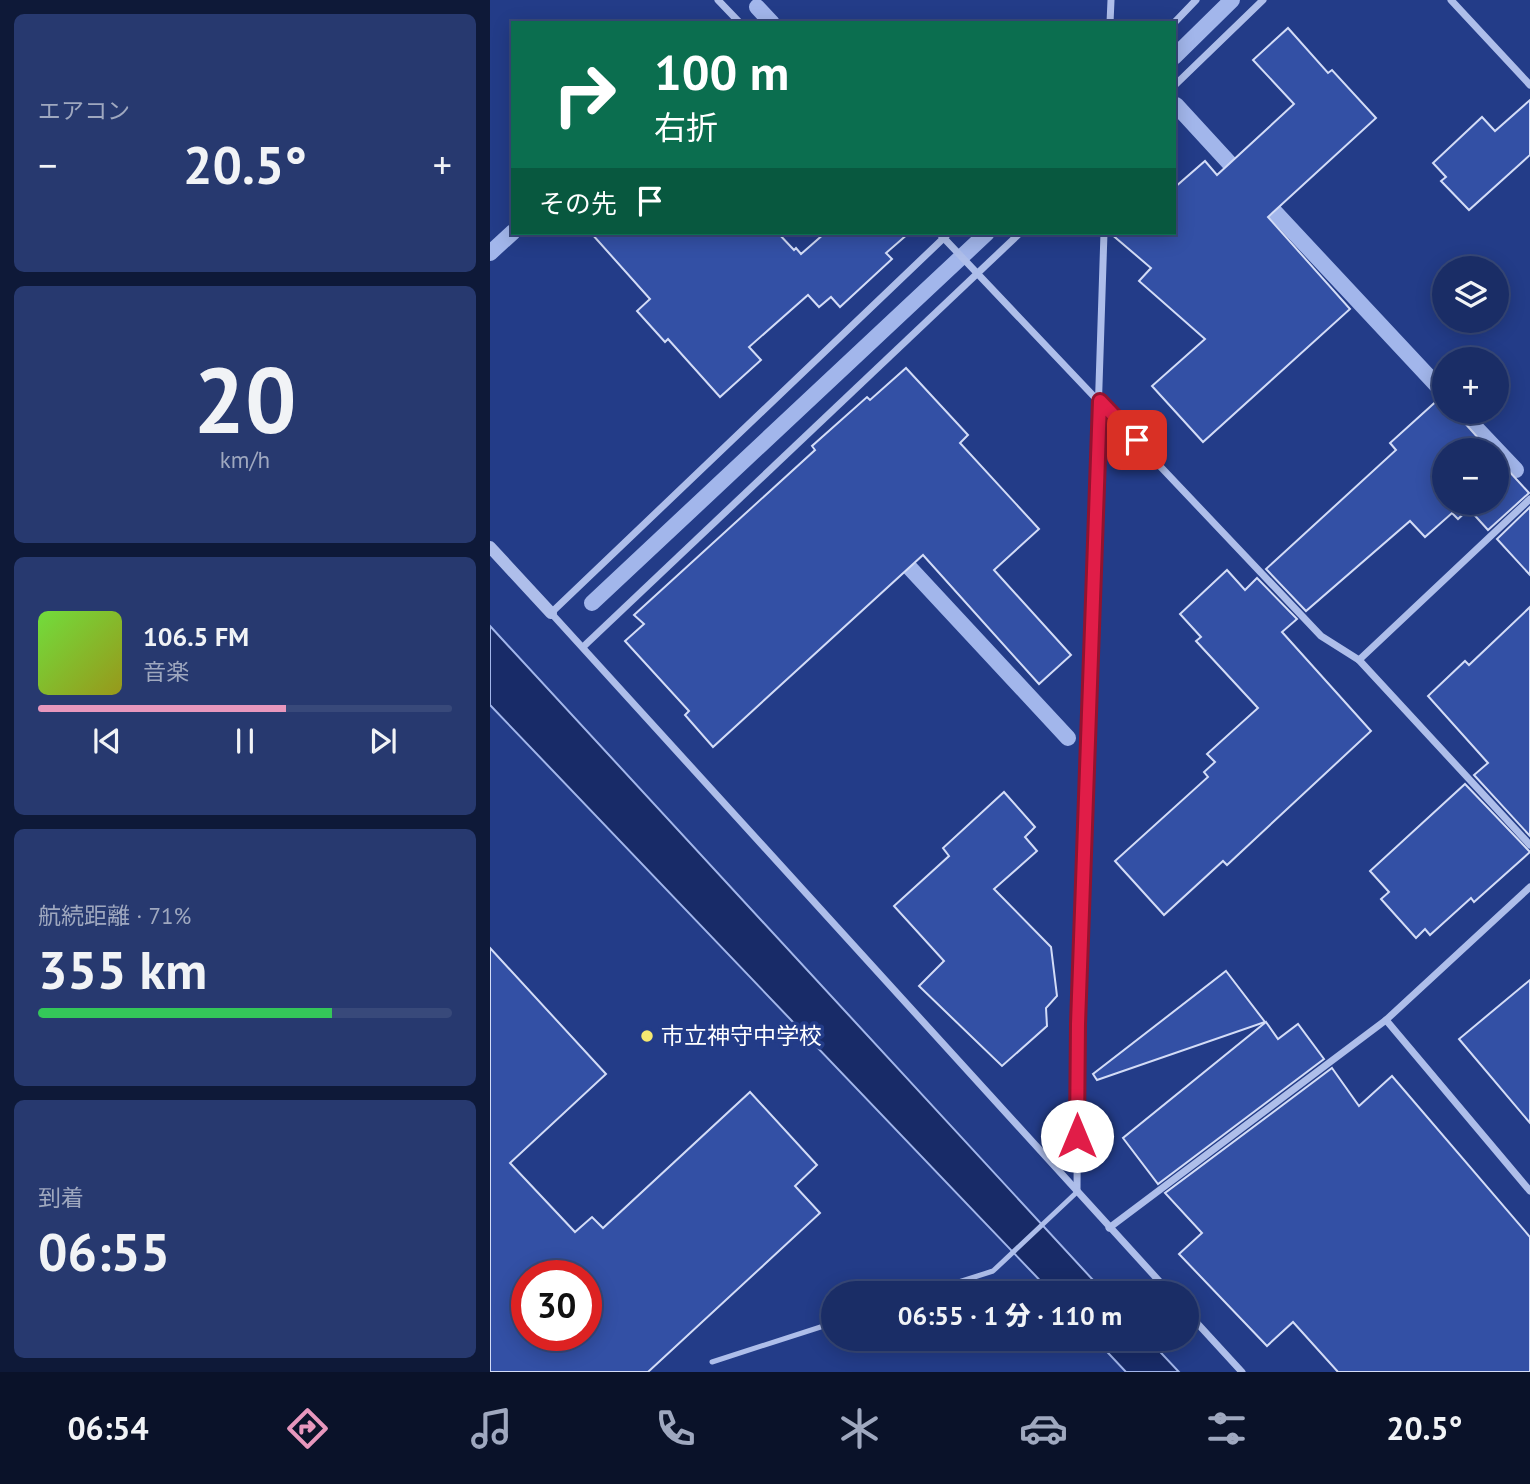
<!DOCTYPE html>
<html lang="ja">
<head>
<meta charset="utf-8">
<style>
  :root { --surface:#1a2d66; --page:#27396f; --text:#f1f3f6; --muted:#9fa8bf; --line:#38497a; --accent:#e797bd }
  body { margin:0; font-family:"PT Sans","Noto Sans JP",sans-serif; background:var(--page); color:var(--text); height:100vh; display:flex; flex-direction:column; font-size:26px; white-space:nowrap }
  * { box-sizing:border-box; margin:0 }
  p { font-size:23px; color:var(--muted) }
  .icon { flex:none; width:38px; height:38px; fill:none; stroke:currentColor; stroke-width:2; stroke-linecap:round; stroke-linejoin:round }
  .map { position:relative; flex:1; overflow:hidden }
  .side { display:flex; flex-direction:column; gap:14px; padding:14px; background:#0e1938; width:490px }
  .side>* { flex:none }
  .top-card { position:absolute; left:21px; top:21px; width:665px; height:214px; border-radius:0px; box-shadow:0 4px 18px #0003,0 0 0 2px var(--line); background:#0b6e4f; color:#fff; overflow:hidden }
  .tools { position:absolute; left:942px; top:256px; display:grid; gap:14px }
  .tools a { display:grid; place-items:center; width:77px; height:77px; border-radius:50%; background:var(--surface); box-shadow:0 4px 18px #0003,0 0 0 2px var(--line); font-size:35px }
  .speed { position:absolute; left:21px; top:1260px; display:flex; gap:14px; font-size:35px; font-weight:700; text-align:center }
  .speed>* { display:grid; place-content:center; width:91px; height:91px; border-radius:50%; background:var(--surface); box-shadow:0 4px 18px #0003,0 0 0 2px var(--line); line-height:1 }
  .speed .limit { border:10px solid #d22; background:#fff; color:#111 }
  .pin { position:absolute; display:grid; place-items:center; width:60px; height:60px; color:#fff; margin:-30px; border-radius:14px; box-shadow:0 4px 10px #0006 }
  .me { position:absolute; width:77px; margin:-38px; rotate:0deg; stroke-linejoin:round; filter:drop-shadow(0 0 5px #0008) }
  .turn { display:flex; align-items:center; gap:24px; height:147px; padding:0 28px; font-size:32px }
  .turn .icon { width:91px; height:91px; stroke-width:2.5 }
  .turn b { display:block; font-size:49px; line-height:60px }
  .then { display:flex; align-items:center; height:66px; padding:0 28px; background:#0003; gap:14px; font-size:26px }
  .big { font-size:52px; font-weight:800; line-height:1.1 }
  .side .tile { flex:1; display:flex; flex-direction:column; justify-content:center; gap:10px; min-width:0; padding:0 24px; border-radius:10px; background:var(--page) }
  .side .dial { align-items:center; gap:0 }
  .dial b { font-size:91px; line-height:1 }
  .song { display:flex; align-items:center; gap:21px }
  .cover { width:84px; height:84px; border-radius:10px; background:linear-gradient(135deg,hsl(100 70% 55%),hsl(60 70% 35%)) }
  .played { height:7px; border-radius:4px; background:linear-gradient(90deg,var(--accent) 60%,var(--line) 60%) }
  .keys { display:flex; justify-content:space-around; direction:ltr }
  .heat { display:flex; justify-content:space-between; align-items:center; font-size:38px; direction:ltr }
  .charge { height:10px; border-radius:5px; background:linear-gradient(90deg,#34c759 71%,var(--line) 0) }
  .trip { position:absolute; left:331px; top:1281px; width:378px; height:70px; border-radius:35px; background:var(--surface); box-shadow:0 4px 18px #0003,0 0 0 2px var(--line); font-weight:800; line-height:70px; text-align:center }
  .tab-bar { display:flex; height:112px; justify-content:space-around; align-items:center; background:#0a1229; color:var(--muted) }
  .tab-bar .icon { width:49px; height:49px }
  .tab-bar .active { color:var(--accent) }
  .tab-bar b { font-size:32px; color:var(--text) }
  main { display:flex; flex:1; min-height:0 }
  .map>svg:first-child { display:block }
</style>
</head>
<body>
<main>
<section class="side">
<div class="tile"><p>エアコン</p>
<div class="heat"><a>−</a><b class="big">20.5°</b><a>+</a></div>
</div>
<div class="tile dial"><b>20</b><p>km/h</p></div>
<div class="tile">
<div class="song"><i class="cover"></i><div><b>106.5 FM</b><p>音楽</p></div></div>
<div class="played"></div>
<div class="keys"><svg class="icon" aria-label="previous" viewBox="0 0 24 24"><path d="M18 5L8 12l10 7zM5 5v14"/></svg><svg class="icon" aria-label="pause" viewBox="0 0 24 24"><path d="M8 5v14M16 5v14"/></svg><svg class="icon" aria-label="next" viewBox="0 0 24 24"><path d="M6 5l10 7-10 7zM19 5v14"/></svg></div>
</div>
<div class="tile"><p>航続距離 · 71%</p><b class="big">355 km</b><div class="charge"></div></div>
<div class="tile"><p>到着</p><b class="big">06:55</b></div>
</section>
<div class="map">
<svg width="1040" height="1372" viewBox="0 0 1040 1372">
  <rect width="100%" height="100%" fill="#233c88"/>
  <g fill="#182b68" stroke="#a2b6eb" stroke-width="2">
    <path d="M0 626 615 1293H562L0 705Z"/>
    <path d="M605 1339H658L689 1372H636Z"/>
  </g>
  <g fill="none" stroke-linecap="round" stroke-linejoin="round">
    <g stroke="#a2b6eb" stroke-width="16">
      <path d="M267 7 282 23"/>
      <path d="M684 57 742 0"/>
      <path d="M686 105 754 179"/>
      <path d="M769 195 954 393"/>
      <path d="M0 253 23 232"/>
      <path d="M970 411 1026 470"/>
      <path d="M406 553 578 738"/>
      <path d="M102 603 497 233"/>
    </g>
  </g>
  <g fill="#3350a5" stroke="#d3dcf7" stroke-width="2" fill-rule="evenodd">
    <path d="M798 28 838 73 842 70 886 118 778 217 860 309 713 442 662 386 715 339 649 281 661 268 620 233H684V188L715 161 727 175 804 104 763 60Z"/>
    <path d="M1040 100V155L979 210 951 181 956 177 943 163 992 117 1005 131Z"/>
    <path d="M101 233H288L304 250 306 248 311 254 335 233H419L396 253 402 259 350 307 341 297 329 307 318 295 259 347 271 360 230 397 178 339 175 342 147 311 160 299Z"/>
    <path d="M416 368 478 435 470 443 549 529 504 570 581 655 549 684 433 555 223 747 195 715 199 711 135 641 154 624 144 615 325 450 322 446 377 397 380 400Z"/>
    <path d="M951 397 954 411H964L999 450H954V502H1006V457L1039 493 998 530 979 509 968 519 962 513 935 537 920 521 816 611 776 569 906 450 900 443Z"/>
    <path d="M1040 507V575L1007 539Z"/>
    <path d="M737 570 755 590 767 578 807 619 792 632 881 731 737 865 733 861 674 915 625 861 718 777 714 772 725 762 717 754 768 708 706 641 711 637 690 614Z"/>
    <path d="M1040 607V836L984 775 998 763 938 696 975 661 979 665Z"/>
    <path d="M975 784 1040 852 984 902 981 898 940 935 935 929 926 938 891 899 899 892 880 871Z"/>
    <path d="M514 792 545 827 535 837 547 851 504 889 561 947 567 996 556 1008 557 1026 512 1066 429 986 454 961 404 906 459 856 453 848Z"/>
    <path d="M0 948 116 1074 20 1163 85 1232 102 1217 113 1228 260 1092 327 1165 305 1186 330 1213 158 1372H0ZM37 1276H96V1335H37Z"/>
    <path d="M736 971 775 1022 607 1080 603 1074Z"/>
    <path d="M1040 980V1123L969 1039Z"/>
    <path d="M776 1022 788 1039 808 1024 834 1059 668 1184 633 1138Z"/>
    <path d="M842 1068 869 1106 902 1076 1040 1237V1372H848L803 1322 777 1346 689 1254 712 1233 675 1193Z"/>
  </g>
  <g fill="none" stroke-linecap="round" stroke-linejoin="round">
    <g stroke="#aebeea" stroke-width="5">
      <path d="M434 1293 503 1271 587 1192"/>
      <path d="M222 1362 343 1323"/>
    </g>
    <g stroke="#aebeea" stroke-width="7">
      <path d="M228 0 250 23"/>
      <path d="M961 0 1040 85"/>
      <path d="M620 23 621 0"/>
      <path d="M684 23 706 0"/>
      <path d="M684 86 773 0"/>
      <path d="M449 233 831 636 869 660"/>
      <path d="M459 233 61 613 680 1293"/>
      <path d="M1040 499 869 660 1040 845"/>
      <path d="M93 647 530 233"/>
      <path d="M896 1020 1040 1191"/>
      <path d="M587 1191 588 1024 614 233"/>
      <path d="M619 1228 896 1020 1040 887"/>
      <path d="M696 1311 752 1372"/>
    </g>
    <path stroke="#aebeea" stroke-width="12" d="M0 547 61 613"/>
  </g>
  <g fill="none" stroke-linecap="round" stroke-linejoin="round">
    <g stroke="#92132f" stroke-width="18">
      <path id="route" d="M587 1136 588 1024 610 401 647 440"/>
    </g>
    <use href="#route" stroke="#e11d48" stroke-width="12"/>
  </g>
  <circle fill="#f5e871" stroke="#233c88" stroke-width="2.5" cx="157" cy="1036" r="7"/>
  <g text-anchor="middle" stroke-width="7" stroke-linejoin="round" paint-order="stroke">
    <g font-size="23" fill="#fff" stroke="#233c88" text-anchor="start">
      <text x="171" y="1044">市立神守中学校</text>
    </g>
  </g>
</svg>
<div class="tools">
<a><svg class="icon" aria-label="layers" viewBox="0 0 24 24"><path d="M12 4l9 5-9 5-9-5zM3 14l9 5 9-5"/></svg></a>
<a>+</a>
<a>−</a>
</div>
<div class="speed"><div class="limit">30</div></div>
<div class="pin" style="left:647px;top:440px;background:#d93025"><svg class="icon" aria-label="arrive" viewBox="0 0 24 24"><path d="M6 21V4h12l-3 4 3 4H6"/></svg></div>
<svg class="me" style="left:587px;top:1136px" viewBox="-20 -20 40 40"><circle r="19" fill="#fff"/><path d="M0-13L10 11 0 6-10 11z" fill="#e11d48"/></svg>
<div class="trip">06:55 · 1 分 · 110 m</div>
<div class="top-card">
<div class="turn"><svg class="icon" aria-label="right" viewBox="0 0 24 24"><path d="M7 20v-9h11M14 6l5 5-5 5"/></svg><div><b>100 m</b>右折</div></div>
<div class="then">その先<svg class="icon" aria-label="arrive" viewBox="0 0 24 24"><path d="M6 21V4h12l-3 4 3 4H6"/></svg></div>
</div>
</div>
</main>
<nav class="tab-bar">
<b>06:54</b>
<svg class="icon active" aria-label="directions" viewBox="0 0 24 24"><path d="M12 3l9 9-9 9-9-9zM9 14v-3h6M13 9l2 2-2 2"/></svg>
<svg class="icon" aria-label="music" viewBox="0 0 24 24"><path d="M9 18V5l10-2v13"/><circle cx="6" cy="18" r="3"/><circle cx="16" cy="16" r="3"/></svg>
<svg class="icon" aria-label="phone" viewBox="0 0 24 24"><path d="M5 4h4l2 5-3 2q2 4 5 5l2-3 5 2v4C11 20 4 13 5 4z"/></svg>
<svg class="icon" aria-label="climate" viewBox="0 0 24 24"><path d="M12 3v18M4 7l16 10M4 17L20 7"/></svg>
<svg class="icon" aria-label="car" viewBox="0 0 24 24"><path d="M5 17H2v-5l4-1 3-4h7l3 4 3 1v5h-3M9 17h6M6 11h13"/><circle cx="7" cy="17" r="2"/><circle cx="17" cy="17" r="2"/></svg>
<svg class="icon" aria-label="filters" viewBox="0 0 24 24"><path d="M4 7h16M4 17h16"/><circle cx="9" cy="7" r="2"/><circle cx="15" cy="17" r="2"/></svg>
<b>20.5°</b>
</nav>
</body>
</html>
